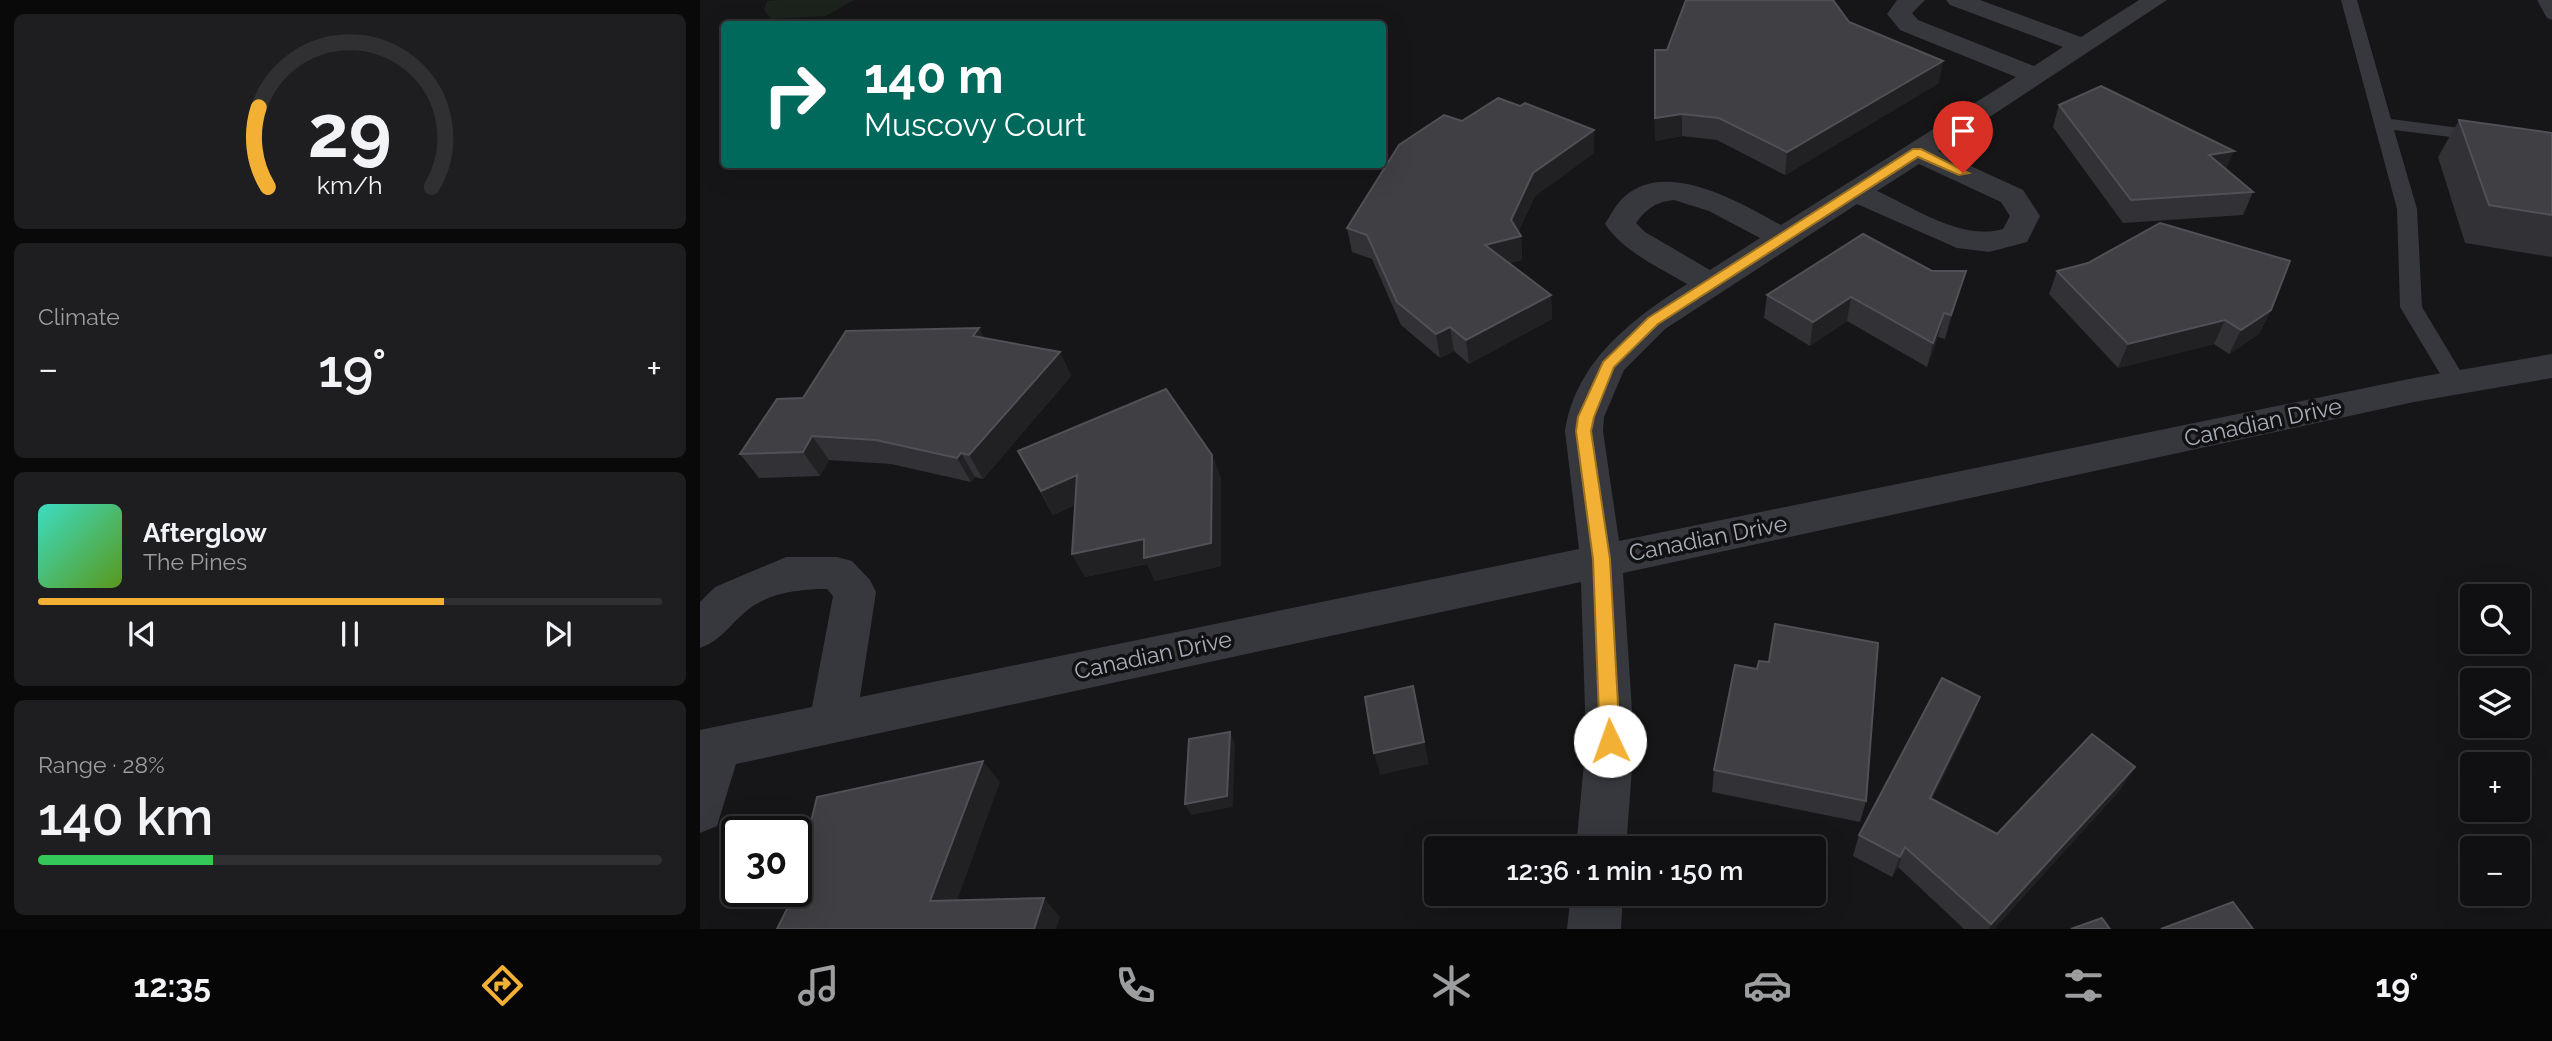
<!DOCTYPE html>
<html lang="en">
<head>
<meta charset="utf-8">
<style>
  :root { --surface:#101012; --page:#1e1e20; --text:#f1f3f6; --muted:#9c9d9f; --line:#303032; --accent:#f2b134 }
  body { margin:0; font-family:Raleway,sans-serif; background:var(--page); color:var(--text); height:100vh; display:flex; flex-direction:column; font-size:26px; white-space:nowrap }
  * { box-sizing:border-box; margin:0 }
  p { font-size:23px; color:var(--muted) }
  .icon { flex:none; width:38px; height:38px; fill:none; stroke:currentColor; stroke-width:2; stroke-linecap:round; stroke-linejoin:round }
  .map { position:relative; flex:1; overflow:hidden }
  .side { display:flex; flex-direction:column; gap:14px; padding:14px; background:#09090a; width:700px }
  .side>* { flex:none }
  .top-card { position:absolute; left:21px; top:21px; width:665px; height:147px; border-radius:7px; box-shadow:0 7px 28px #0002,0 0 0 2px var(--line); background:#00695c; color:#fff; overflow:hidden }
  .fabs { position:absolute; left:1760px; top:584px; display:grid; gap:14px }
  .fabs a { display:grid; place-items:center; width:70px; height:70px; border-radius:7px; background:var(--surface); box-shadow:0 7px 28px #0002,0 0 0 2px var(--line); font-size:35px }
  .speed { position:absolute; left:21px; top:816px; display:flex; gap:14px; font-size:35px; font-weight:700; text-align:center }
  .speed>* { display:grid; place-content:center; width:91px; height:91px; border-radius:50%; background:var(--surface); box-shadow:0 7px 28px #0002,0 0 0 2px var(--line); line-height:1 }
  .speed .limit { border:4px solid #111; border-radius:10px; background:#fff; color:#111 }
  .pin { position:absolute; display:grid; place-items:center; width:60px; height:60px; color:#fff; margin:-72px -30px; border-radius:50% 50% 50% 0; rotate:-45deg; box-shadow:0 0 7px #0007 }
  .pin .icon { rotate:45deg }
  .me { position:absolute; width:77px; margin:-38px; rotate:357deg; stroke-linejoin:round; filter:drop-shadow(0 0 5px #0008) }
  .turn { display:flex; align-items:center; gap:24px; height:147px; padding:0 28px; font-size:32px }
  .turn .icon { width:91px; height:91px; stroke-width:2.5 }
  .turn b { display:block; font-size:49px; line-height:60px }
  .big { font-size:52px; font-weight:600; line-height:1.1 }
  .side .widget { flex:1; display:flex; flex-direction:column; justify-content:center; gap:10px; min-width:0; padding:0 24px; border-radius:10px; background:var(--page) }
  .side .dial { align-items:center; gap:0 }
  .dial svg { height:182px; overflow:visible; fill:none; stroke:var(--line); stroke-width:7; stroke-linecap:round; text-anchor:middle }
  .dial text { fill:var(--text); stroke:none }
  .song { display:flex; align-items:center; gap:21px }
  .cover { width:84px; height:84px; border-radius:10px; background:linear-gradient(135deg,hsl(170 70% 55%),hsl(90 70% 35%)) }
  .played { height:7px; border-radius:4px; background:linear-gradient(90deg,var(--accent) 65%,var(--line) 65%) }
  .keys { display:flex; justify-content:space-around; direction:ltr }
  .heat { display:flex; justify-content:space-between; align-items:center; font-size:38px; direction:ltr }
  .charge { height:10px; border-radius:5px; background:linear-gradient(90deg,#34c759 28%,var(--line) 0) }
  .trip { position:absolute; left:724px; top:836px; width:402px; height:70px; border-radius:7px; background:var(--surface); box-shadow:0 7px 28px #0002,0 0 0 2px var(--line); font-weight:600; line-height:70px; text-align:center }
  .menu { display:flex; height:112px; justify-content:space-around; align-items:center; background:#060607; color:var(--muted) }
  .menu .icon { width:49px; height:49px }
  .menu .selected { color:var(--accent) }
  .menu b { font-size:32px; color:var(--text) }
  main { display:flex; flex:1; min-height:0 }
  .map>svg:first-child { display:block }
</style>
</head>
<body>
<main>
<section class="side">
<div class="widget dial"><svg viewBox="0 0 100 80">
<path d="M14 69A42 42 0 1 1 86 69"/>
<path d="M14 69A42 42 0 0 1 10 34" stroke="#f2b134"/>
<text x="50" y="56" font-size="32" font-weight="700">29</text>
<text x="50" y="72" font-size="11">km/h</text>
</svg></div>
<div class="widget"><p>Climate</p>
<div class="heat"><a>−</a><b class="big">19°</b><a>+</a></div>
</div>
<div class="widget">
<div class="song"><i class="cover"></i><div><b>Afterglow</b><p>The Pines</p></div></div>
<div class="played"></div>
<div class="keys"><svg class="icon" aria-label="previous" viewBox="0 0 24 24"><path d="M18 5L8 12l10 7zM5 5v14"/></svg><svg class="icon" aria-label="pause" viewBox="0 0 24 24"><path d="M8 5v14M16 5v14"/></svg><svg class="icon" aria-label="next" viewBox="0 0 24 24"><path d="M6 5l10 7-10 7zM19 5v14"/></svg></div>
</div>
<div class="widget"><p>Range · 28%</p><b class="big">140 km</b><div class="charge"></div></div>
</section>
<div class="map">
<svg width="1852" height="929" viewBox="0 0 1852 929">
  <rect width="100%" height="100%" fill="#161618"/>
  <path fill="#1c231d" d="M79 0H154L126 16 71 19 64 10 67 1Z"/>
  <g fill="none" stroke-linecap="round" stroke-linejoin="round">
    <g fill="#37383d" fill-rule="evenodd">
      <path d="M1641 0H1657L1691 119 1783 131 1792 136 1783 141 1694 130 1717 209 1722 307 1767 382 1764 387H1748L1700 307 1697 209Z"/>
      <path d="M1837 0H1852V20L1847 18Z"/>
    </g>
    <g fill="#37383d" fill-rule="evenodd">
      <path d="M1197 0H1225L1212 13 1218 20 1334 66 1363 47 1250 5 1246 0H1280L1381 37 1439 0H1467L1238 151 1323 190 1340 216 1327 242 1289 252 1257 248 1157 204 965 329 924 370 904 417 903 431 919 541 1714 378 1852 354V378L1714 402 923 573 934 741 926 849H876L886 741 881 582 36 764 17 826 0 833V730L112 707 133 596 127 589C98 589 65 593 43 614 28 627 20 641 0 648V602L15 587 86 557H137L152 561 170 580 176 592 160 697 879 549 865 431C876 361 931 320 987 284 958 267 924 252 905 224 910 216 916 204 924 197 966 158 1041 203 1081 225L1316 77 1200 30 1187 14ZM1219 164 1301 202 1310 216 1303 229C1261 241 1215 208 1177 191ZM974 200 1009 211 1060 238 1010 270 945 232 936 223C947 208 956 202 974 200Z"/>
      <path d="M871 894H923L921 929H867Z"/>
    </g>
  </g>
  <g fill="#323236">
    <path d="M1149 22 1239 83 1085 175 1017 140 982 136 955 141 954 71 967 50Z"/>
    <path d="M1359 105 1526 169 1553 192 1543 215 1423 223 1353 127Z"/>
    <path d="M1759 120 1852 133V257L1765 243 1738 157Z"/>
    <path d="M762 121 894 153 835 196 818 232 821 236 822 260 809 263 851 295 852 319 769 364 754 351 740 358 701 325 672 259 652 252 647 228Z"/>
    <path d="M1357 271 1571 310 1559 334 1529 354 1514 344 1418 368 1349 294Z"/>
    <path d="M1259 294 1245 339 1238 337 1227 367 1147 321 1110 346 1064 318 1067 295Z"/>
    <path d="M279 328 284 338 360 352 371 376 283 479 275 477 271 482 191 464 129 460 120 476 59 478 40 454 103 398Z"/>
    <path d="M318 451 512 455 521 479V566L455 581 447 564 385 577 372 554 375 505 353 515Z"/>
    <path d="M1057 669 1166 801 1160 822 1012 792 1014 770Z"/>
    <path d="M1280 697 1271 720 1232 799 1297 834 1421 789 1294 929H1264L1198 867 1192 877 1153 856 1159 835Z"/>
  </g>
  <g fill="#212124">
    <path d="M1243 61 1239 83 1085 175 1087 152Z"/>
    <path d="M982 114V136L955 141V118Z"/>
    <path d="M894 130V153L835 196 816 237 821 236 822 260 788 268 785 245 811 220 833 173Z"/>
    <path d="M1534 151 1524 173 1509 155Z"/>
    <path d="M1266 271 1259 294 1245 339 1251 315Z"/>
    <path d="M851 295 852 319 769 364 766 340Z"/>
    <path d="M1151 297 1147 321 1110 346 1113 322Z"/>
    <path d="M1571 310 1559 334 1529 354 1541 330Z"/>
    <path d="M1244 313 1238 337 1227 367 1233 343Z"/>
    <path d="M1525 320 1514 344 1418 368 1428 344Z"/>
    <path d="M750 327 754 351 740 358 736 334Z"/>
    <path d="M279 328 291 352 273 336Z"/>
    <path d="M360 352 371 376 283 479 269 455Z"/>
    <path d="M112 436 129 460 120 476 103 452Z"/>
    <path d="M261 453 275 477 271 482 257 458Z"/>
    <path d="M512 455 521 479V566L455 581 447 564 385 577 372 554 444 539Z"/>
    <path d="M377 475 388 499 353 515 341 491Z"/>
    <path d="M713 686 729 764 680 775 674 753Z"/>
    <path d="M1280 697 1271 720 1222 820 1230 798Z"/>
    <path d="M530 732 535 744 533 807 491 815 485 804Z"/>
    <path d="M283 761 300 782 250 920 230 901Z"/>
    <path d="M1435 767 1421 789 1294 929H1289L1291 924Z"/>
    <path d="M1205 847 1198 867 1192 877 1200 857Z"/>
    <path d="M344 898 360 917 356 929H334Z"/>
  </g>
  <g fill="#3f3f44" stroke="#4f5156" stroke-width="2">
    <path d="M986 0H1133L1149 22 1243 61 1087 152 1019 118 982 114 955 118V50H967Z"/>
    <path d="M1401 86 1534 151 1509 155 1553 192 1431 200 1359 105Z"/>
    <path d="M798 98 820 106 825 103 894 130 833 173 811 220 821 236 785 245 851 295 766 340 750 327 736 334 697 302 667 235 647 228 699 145 744 115 762 121Z"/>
    <path d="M1759 120 1852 133V215L1789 205Z"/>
    <path d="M1460 223 1590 261 1571 310 1541 330 1525 320 1428 344 1357 271 1388 263Z"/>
    <path d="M1163 234 1232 271H1266L1251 315 1244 313 1233 343 1151 297 1113 322 1067 295Z"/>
    <path d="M279 328 273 336 360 352 269 455 261 453 257 458 176 440 112 436 103 452 40 454 77 399 103 398 146 331Z"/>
    <path d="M466 389 512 455 511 543 444 558V539L372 554 377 475 341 491 318 451Z"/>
    <path d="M1075 624 1178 643 1166 801 1014 770 1035 665 1057 669 1059 661 1069 662Z"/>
    <path d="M1242 678 1280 697 1230 798 1297 834 1392 734 1435 767 1291 924 1205 847 1200 857 1159 835Z"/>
    <path d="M713 686 724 742 674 753 665 697Z"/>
    <path d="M530 732 527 796 485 804 489 739Z"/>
    <path d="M283 761 230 901 344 898 334 929H77L92 899 94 891H96V883L117 797Z"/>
    <path d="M1533 902 1553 929H1461Z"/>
    <path d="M1402 918 1410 929H1371Z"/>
  </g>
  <path fill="#f2b134" stroke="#9d7322" stroke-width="2" d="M1213 149H1221L1269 173 1259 175 1218 157 958 324 914 367 894 417 891 431 910 559 920 741 917 747 910 750 903 747 900 741 893 559 876 431 878 417 903 362 948 318Z"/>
  <g text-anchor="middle" stroke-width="7" stroke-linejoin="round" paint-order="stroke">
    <g font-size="23" fill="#a8adb8" stroke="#111113">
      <text transform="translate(1563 422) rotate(-12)" y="8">Canadian Drive</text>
      <text transform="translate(1008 538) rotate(-11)" y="8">Canadian Drive</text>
      <text transform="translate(453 655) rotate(-12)" y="8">Canadian Drive</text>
    </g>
  </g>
</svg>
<div class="fabs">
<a><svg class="icon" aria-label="search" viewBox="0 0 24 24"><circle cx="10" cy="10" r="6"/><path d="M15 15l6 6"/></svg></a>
<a><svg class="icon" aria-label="layers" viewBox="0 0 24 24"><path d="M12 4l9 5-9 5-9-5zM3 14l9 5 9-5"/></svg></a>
<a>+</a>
<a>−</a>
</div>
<div class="speed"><div class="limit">30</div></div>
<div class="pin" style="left:1263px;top:173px;background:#d93025"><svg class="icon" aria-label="arrive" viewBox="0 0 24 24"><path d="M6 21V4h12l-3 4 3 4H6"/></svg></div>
<svg class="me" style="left:910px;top:741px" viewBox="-20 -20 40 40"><circle r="19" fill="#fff"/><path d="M0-13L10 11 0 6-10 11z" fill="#f2b134"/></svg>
<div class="trip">12:36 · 1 min · 150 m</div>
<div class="top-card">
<div class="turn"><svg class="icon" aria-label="right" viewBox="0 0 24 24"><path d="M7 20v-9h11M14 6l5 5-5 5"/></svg><div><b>140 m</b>Muscovy Court</div></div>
</div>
</div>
</main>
<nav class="menu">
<b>12:35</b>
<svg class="icon selected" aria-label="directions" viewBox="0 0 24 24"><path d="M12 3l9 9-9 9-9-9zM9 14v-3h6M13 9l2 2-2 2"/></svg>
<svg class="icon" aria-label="music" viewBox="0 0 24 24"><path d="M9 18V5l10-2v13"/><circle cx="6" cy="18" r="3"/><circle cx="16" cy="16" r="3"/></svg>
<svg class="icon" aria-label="phone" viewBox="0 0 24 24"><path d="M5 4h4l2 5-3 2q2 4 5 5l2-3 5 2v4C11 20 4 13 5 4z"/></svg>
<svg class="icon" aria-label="climate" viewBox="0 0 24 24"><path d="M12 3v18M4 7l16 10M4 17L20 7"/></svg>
<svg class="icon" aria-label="car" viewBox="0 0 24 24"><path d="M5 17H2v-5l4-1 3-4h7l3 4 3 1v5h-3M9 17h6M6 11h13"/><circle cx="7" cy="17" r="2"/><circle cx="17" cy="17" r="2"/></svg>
<svg class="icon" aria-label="filters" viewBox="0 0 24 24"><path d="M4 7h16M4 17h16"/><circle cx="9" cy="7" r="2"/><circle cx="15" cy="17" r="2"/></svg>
<b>19°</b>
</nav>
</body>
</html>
